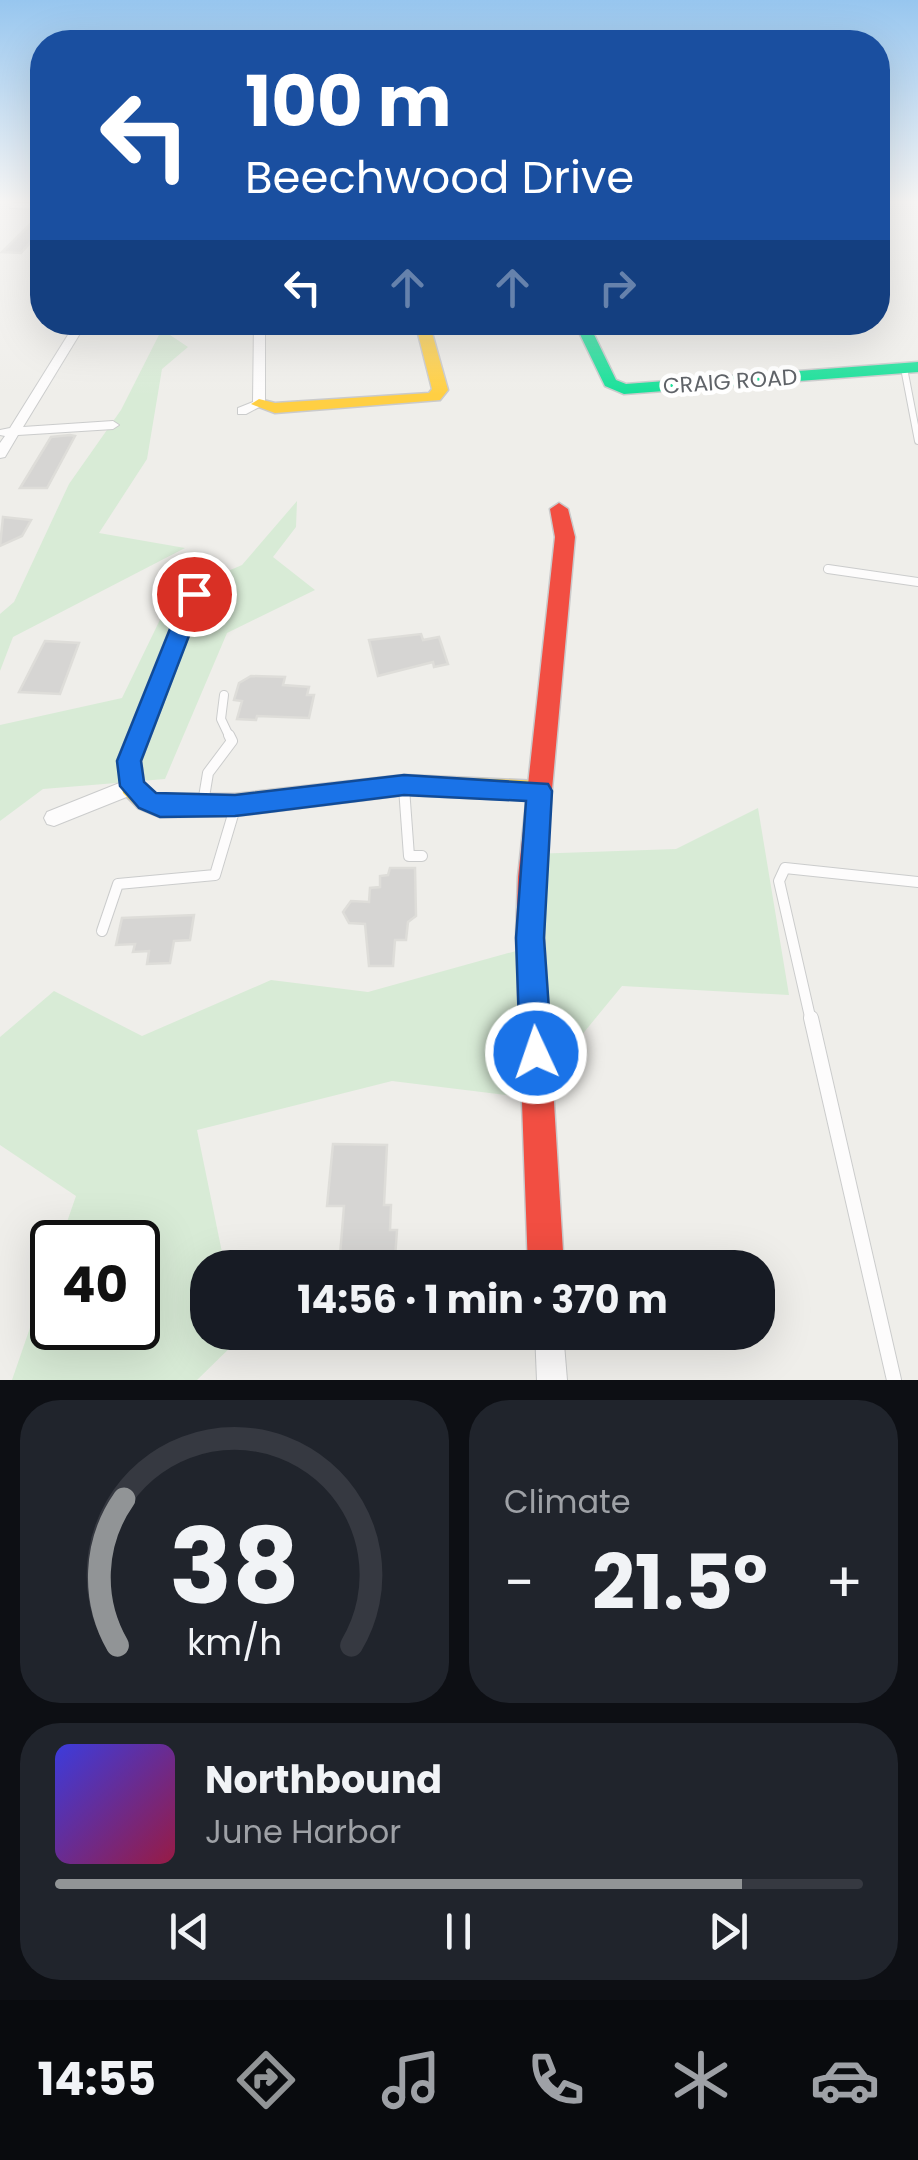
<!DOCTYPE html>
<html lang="en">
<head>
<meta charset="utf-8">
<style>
  :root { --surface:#171b24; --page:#20242c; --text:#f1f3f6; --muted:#9ea1a6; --line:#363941; --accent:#919496 }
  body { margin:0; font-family:Poppins,sans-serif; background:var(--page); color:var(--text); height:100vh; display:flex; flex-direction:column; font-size:38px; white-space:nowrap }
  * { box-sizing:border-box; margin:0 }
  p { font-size:32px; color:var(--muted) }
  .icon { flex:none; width:55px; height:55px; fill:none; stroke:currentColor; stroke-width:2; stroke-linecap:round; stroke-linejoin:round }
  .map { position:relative; height:1380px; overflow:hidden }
  .drawer { display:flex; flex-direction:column; gap:20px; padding:20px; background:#0d0f14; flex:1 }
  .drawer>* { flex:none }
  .top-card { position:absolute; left:30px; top:30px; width:860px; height:305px; border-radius:40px; box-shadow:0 10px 40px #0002; background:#1a4fa0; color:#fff; overflow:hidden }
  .speed { position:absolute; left:30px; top:1220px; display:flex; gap:20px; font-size:50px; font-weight:700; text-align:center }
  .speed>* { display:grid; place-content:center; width:130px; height:130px; border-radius:50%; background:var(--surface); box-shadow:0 10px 40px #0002; line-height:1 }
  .speed .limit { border:5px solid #111; border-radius:15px; background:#fff; color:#111 }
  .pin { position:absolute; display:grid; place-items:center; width:85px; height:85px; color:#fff; margin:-42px; border:5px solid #fff; border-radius:50%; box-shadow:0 2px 10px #0007 }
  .me { position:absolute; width:110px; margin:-55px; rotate:357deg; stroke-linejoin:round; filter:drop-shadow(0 0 8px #0008) }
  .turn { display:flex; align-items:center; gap:35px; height:210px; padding:0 50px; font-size:45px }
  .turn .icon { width:130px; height:130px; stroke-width:2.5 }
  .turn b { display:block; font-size:70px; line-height:85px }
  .lanes { display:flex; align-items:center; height:95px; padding:0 50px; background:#0003; justify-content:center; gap:50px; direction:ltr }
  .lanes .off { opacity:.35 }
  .big { font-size:75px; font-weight:700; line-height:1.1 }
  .drawer .widget { flex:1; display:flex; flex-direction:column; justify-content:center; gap:15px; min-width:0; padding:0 35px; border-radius:40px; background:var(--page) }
  .drawer .dial { align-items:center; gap:0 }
  .dial svg { height:260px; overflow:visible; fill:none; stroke:var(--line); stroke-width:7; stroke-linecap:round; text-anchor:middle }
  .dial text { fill:var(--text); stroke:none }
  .song { display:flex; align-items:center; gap:30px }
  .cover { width:120px; height:120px; border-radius:15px; background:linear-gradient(135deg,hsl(240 70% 55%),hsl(340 70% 35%)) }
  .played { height:10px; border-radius:5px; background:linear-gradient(90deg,var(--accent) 85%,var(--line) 85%) }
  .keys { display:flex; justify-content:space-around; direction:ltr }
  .heat { display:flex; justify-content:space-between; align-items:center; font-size:55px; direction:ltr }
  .drawer .tiles { flex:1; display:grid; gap:20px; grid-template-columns:1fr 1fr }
  .widget:last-child { grid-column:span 2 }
  .trip { position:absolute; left:190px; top:1250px; width:585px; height:100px; border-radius:40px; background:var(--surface); box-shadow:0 10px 40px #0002; font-weight:700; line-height:100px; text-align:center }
  .tabs { display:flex; height:160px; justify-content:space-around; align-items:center; background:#090b0e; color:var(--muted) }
  .tabs .icon { width:70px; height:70px }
  .tabs .on { color:var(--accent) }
  .tabs b { font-size:45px; color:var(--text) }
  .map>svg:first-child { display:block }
</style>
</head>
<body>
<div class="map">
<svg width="918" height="1380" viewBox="0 0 918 1380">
  <rect width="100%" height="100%" fill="#efeeea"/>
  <g fill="#d8ebd6">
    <path d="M165 323H181L167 333 188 347 162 369 147 459 99 533 185 548 13 637 0 671V614L14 602 69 484 121 410Z"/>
    <path d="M297 501 296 527 273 557 315 590 227 633 165 779 43 789 0 821V725L122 698 172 595 242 565Z"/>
    <path d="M758 808 789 995 622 986 530 1098 392 1081 197 1130 225 1267 208 1268V1332L239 1333 240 1338 197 1380H12L52 1264V1328H138V1242H60L76 1196 0 1145V1037L54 991 142 1036 271 980 368 992 523 949 531 854 676 849Z"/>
  </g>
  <g fill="#d6d5d3" stroke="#deddd9" stroke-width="2.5">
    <path d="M42 212V229L21 253 2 252Z"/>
    <path d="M70 435 75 436 47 488H20L51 437Z"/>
    <path d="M3 517 31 520 22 536 0 546Z"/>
    <path d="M421 634 423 640 439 637 448 664 434 667 433 662 378 676 369 640Z"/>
    <path d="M45 641 79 643 60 694 19 692Z"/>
    <path d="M251 676 285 677 283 685 309 687 307 695H314L309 718 257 716 256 720 237 719 242 701 234 700 239 683Z"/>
    <path d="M390 868H415L416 916 408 922 406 940H395L393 966H369L365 924 349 923 343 912 351 901 369 902 370 888 380 887V876L388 875Z"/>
    <path d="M194 915 190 940 174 941 170 963 147 964 149 951 133 952 135 944 116 945 122 918Z"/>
    <path d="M333 1144 387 1145 384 1205H391L390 1230H397L395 1258H375V1268H339L344 1206H327Z"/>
  </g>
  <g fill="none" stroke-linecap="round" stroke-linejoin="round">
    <g stroke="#cbcccc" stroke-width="8">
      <path id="lane-far3" d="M904 368 918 441"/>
    </g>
    <g stroke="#cbcccc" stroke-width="10">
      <g id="lane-far2">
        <path d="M828 569 918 582"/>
        <path d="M224 695 221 719 230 738"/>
      </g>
    </g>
    <g stroke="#cbcccc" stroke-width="12">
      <g id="lane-far1">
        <path d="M404 788 409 856H422"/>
        <path d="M203 803 208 773 232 741 229 735"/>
        <path d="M102 931 118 884 215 875 235 808"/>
        <path d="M811 1021 779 881 785 868 918 882"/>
      </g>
    </g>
    <g stroke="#cbcccc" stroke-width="16">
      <path id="lane" d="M811 1018 894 1380"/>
    </g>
    <g stroke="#cbcccc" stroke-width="2">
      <g id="street">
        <path d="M13 203H42V209L10 208Z"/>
        <path d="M76 322H87L23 427 113 421 119 425 113 429 18 435 5 457 0 458V443L5 436 0 435V430L10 428Z"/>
        <path d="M254 322H308L265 328V404L246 414H238V408L253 402Z"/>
        <path d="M132 778 139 780 142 786 139 792 54 826 47 824 44 818 47 812Z"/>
        <path d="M535 1332H563L567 1380H537Z"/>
      </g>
    </g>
    <g stroke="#cacacb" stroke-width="3">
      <path id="fast" d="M574 322H588L616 380 626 384 918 362V372L624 394 605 386Z"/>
    </g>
    <g stroke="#cacacb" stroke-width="3">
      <g id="slow">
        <path d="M415 322H429L448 390 440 400 275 413 251 404 259 399 275 403 429 393 432 389Z"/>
        <path d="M194 587 204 594 141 761 144 782 156 794H235L404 775 539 781 548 784 551 791 548 798 539 801 404 795 235 816 160 817 138 808 123 793 117 761 184 594Z"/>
      </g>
    </g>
    <g stroke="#cacacb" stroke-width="3">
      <path id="jam" d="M559 503 568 509 575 537 544 877V937L564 1268H528L516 937 518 877 555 537 550 509Z"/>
    </g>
    <use href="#lane-far3" stroke="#fdfcfc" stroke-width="6"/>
    <use href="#lane-far2" stroke="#fdfcfc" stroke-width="8"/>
    <use href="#lane-far1" stroke="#fdfcfc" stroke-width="10"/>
    <use href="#lane" stroke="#fdfcfc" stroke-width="14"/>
    <use href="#street" fill="#fdfcfc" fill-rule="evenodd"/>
    <use href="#fast" fill="#16e098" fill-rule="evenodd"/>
    <use href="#slow" fill="#ffcf43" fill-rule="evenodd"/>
    <use href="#jam" fill="#f24e42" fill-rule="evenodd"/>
  </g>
  <linearGradient id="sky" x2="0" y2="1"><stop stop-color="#97c6ef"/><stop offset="0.51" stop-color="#f8f7f6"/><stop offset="1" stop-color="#f8f7f6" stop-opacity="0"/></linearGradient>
  <rect width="918" height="395" fill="url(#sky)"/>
  <path fill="#1a73e8" stroke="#114b97" stroke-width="2.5" d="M194 587 205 594 141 761 144 782 156 793 235 795 404 775 548 784 552 791 544 938 552 1053 547 1064 536 1068 525 1064 520 1053 516 938 526 801 404 795 235 816 160 817 139 808 120 786 117 761 184 594Z"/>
  <g text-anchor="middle" stroke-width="9" stroke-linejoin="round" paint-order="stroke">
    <g font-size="22" fill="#5f6368" stroke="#fff">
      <text transform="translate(730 381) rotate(-4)" y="8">CRAIG ROAD</text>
    </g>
  </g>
</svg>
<div class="speed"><div class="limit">40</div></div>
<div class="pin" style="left:194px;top:594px;background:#d93025"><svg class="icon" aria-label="arrive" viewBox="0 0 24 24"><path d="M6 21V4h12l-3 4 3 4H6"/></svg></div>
<svg class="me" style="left:536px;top:1053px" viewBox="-20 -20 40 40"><circle r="17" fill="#1a73e8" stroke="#fff" stroke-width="3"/><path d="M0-11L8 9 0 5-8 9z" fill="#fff"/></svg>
<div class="trip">14:56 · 1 min · 370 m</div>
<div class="top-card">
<div class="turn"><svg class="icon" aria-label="left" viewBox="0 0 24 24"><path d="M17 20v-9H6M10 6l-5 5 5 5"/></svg><div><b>100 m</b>Beechwood Drive</div></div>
<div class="lanes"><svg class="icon" aria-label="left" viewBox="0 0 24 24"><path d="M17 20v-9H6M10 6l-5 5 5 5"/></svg><svg class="icon off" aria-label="ahead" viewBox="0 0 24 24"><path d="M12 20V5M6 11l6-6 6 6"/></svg><svg class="icon off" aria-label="ahead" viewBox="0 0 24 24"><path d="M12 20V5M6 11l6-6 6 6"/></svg><svg class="icon off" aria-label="right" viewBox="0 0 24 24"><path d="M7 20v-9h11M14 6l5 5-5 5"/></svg></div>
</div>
</div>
<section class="drawer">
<div class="tiles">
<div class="widget dial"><svg viewBox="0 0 100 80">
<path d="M14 69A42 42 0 1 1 86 69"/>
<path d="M14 69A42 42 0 0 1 16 24" stroke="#919496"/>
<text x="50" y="56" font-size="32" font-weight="700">38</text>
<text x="50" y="72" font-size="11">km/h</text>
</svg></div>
<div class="widget"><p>Climate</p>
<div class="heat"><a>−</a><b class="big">21.5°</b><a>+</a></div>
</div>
<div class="widget">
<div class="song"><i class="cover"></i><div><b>Northbound</b><p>June Harbor</p></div></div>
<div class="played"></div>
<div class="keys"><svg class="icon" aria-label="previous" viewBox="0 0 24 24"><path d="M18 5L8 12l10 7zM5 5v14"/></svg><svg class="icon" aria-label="pause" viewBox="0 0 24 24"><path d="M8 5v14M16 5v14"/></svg><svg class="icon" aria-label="next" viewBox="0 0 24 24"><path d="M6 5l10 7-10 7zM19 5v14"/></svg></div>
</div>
</div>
</section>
<nav class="tabs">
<b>14:55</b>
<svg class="icon on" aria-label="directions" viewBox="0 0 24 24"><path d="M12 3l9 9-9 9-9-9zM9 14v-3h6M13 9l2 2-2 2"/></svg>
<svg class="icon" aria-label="music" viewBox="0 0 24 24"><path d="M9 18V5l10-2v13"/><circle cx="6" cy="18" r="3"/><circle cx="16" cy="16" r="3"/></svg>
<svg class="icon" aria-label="phone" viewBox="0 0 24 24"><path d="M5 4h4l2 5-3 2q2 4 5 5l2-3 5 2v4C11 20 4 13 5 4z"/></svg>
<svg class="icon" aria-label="climate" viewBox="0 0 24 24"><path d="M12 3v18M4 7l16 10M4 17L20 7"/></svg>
<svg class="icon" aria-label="car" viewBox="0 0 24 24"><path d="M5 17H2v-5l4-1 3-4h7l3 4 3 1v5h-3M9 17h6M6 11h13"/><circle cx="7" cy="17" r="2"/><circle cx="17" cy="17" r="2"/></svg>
</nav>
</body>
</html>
